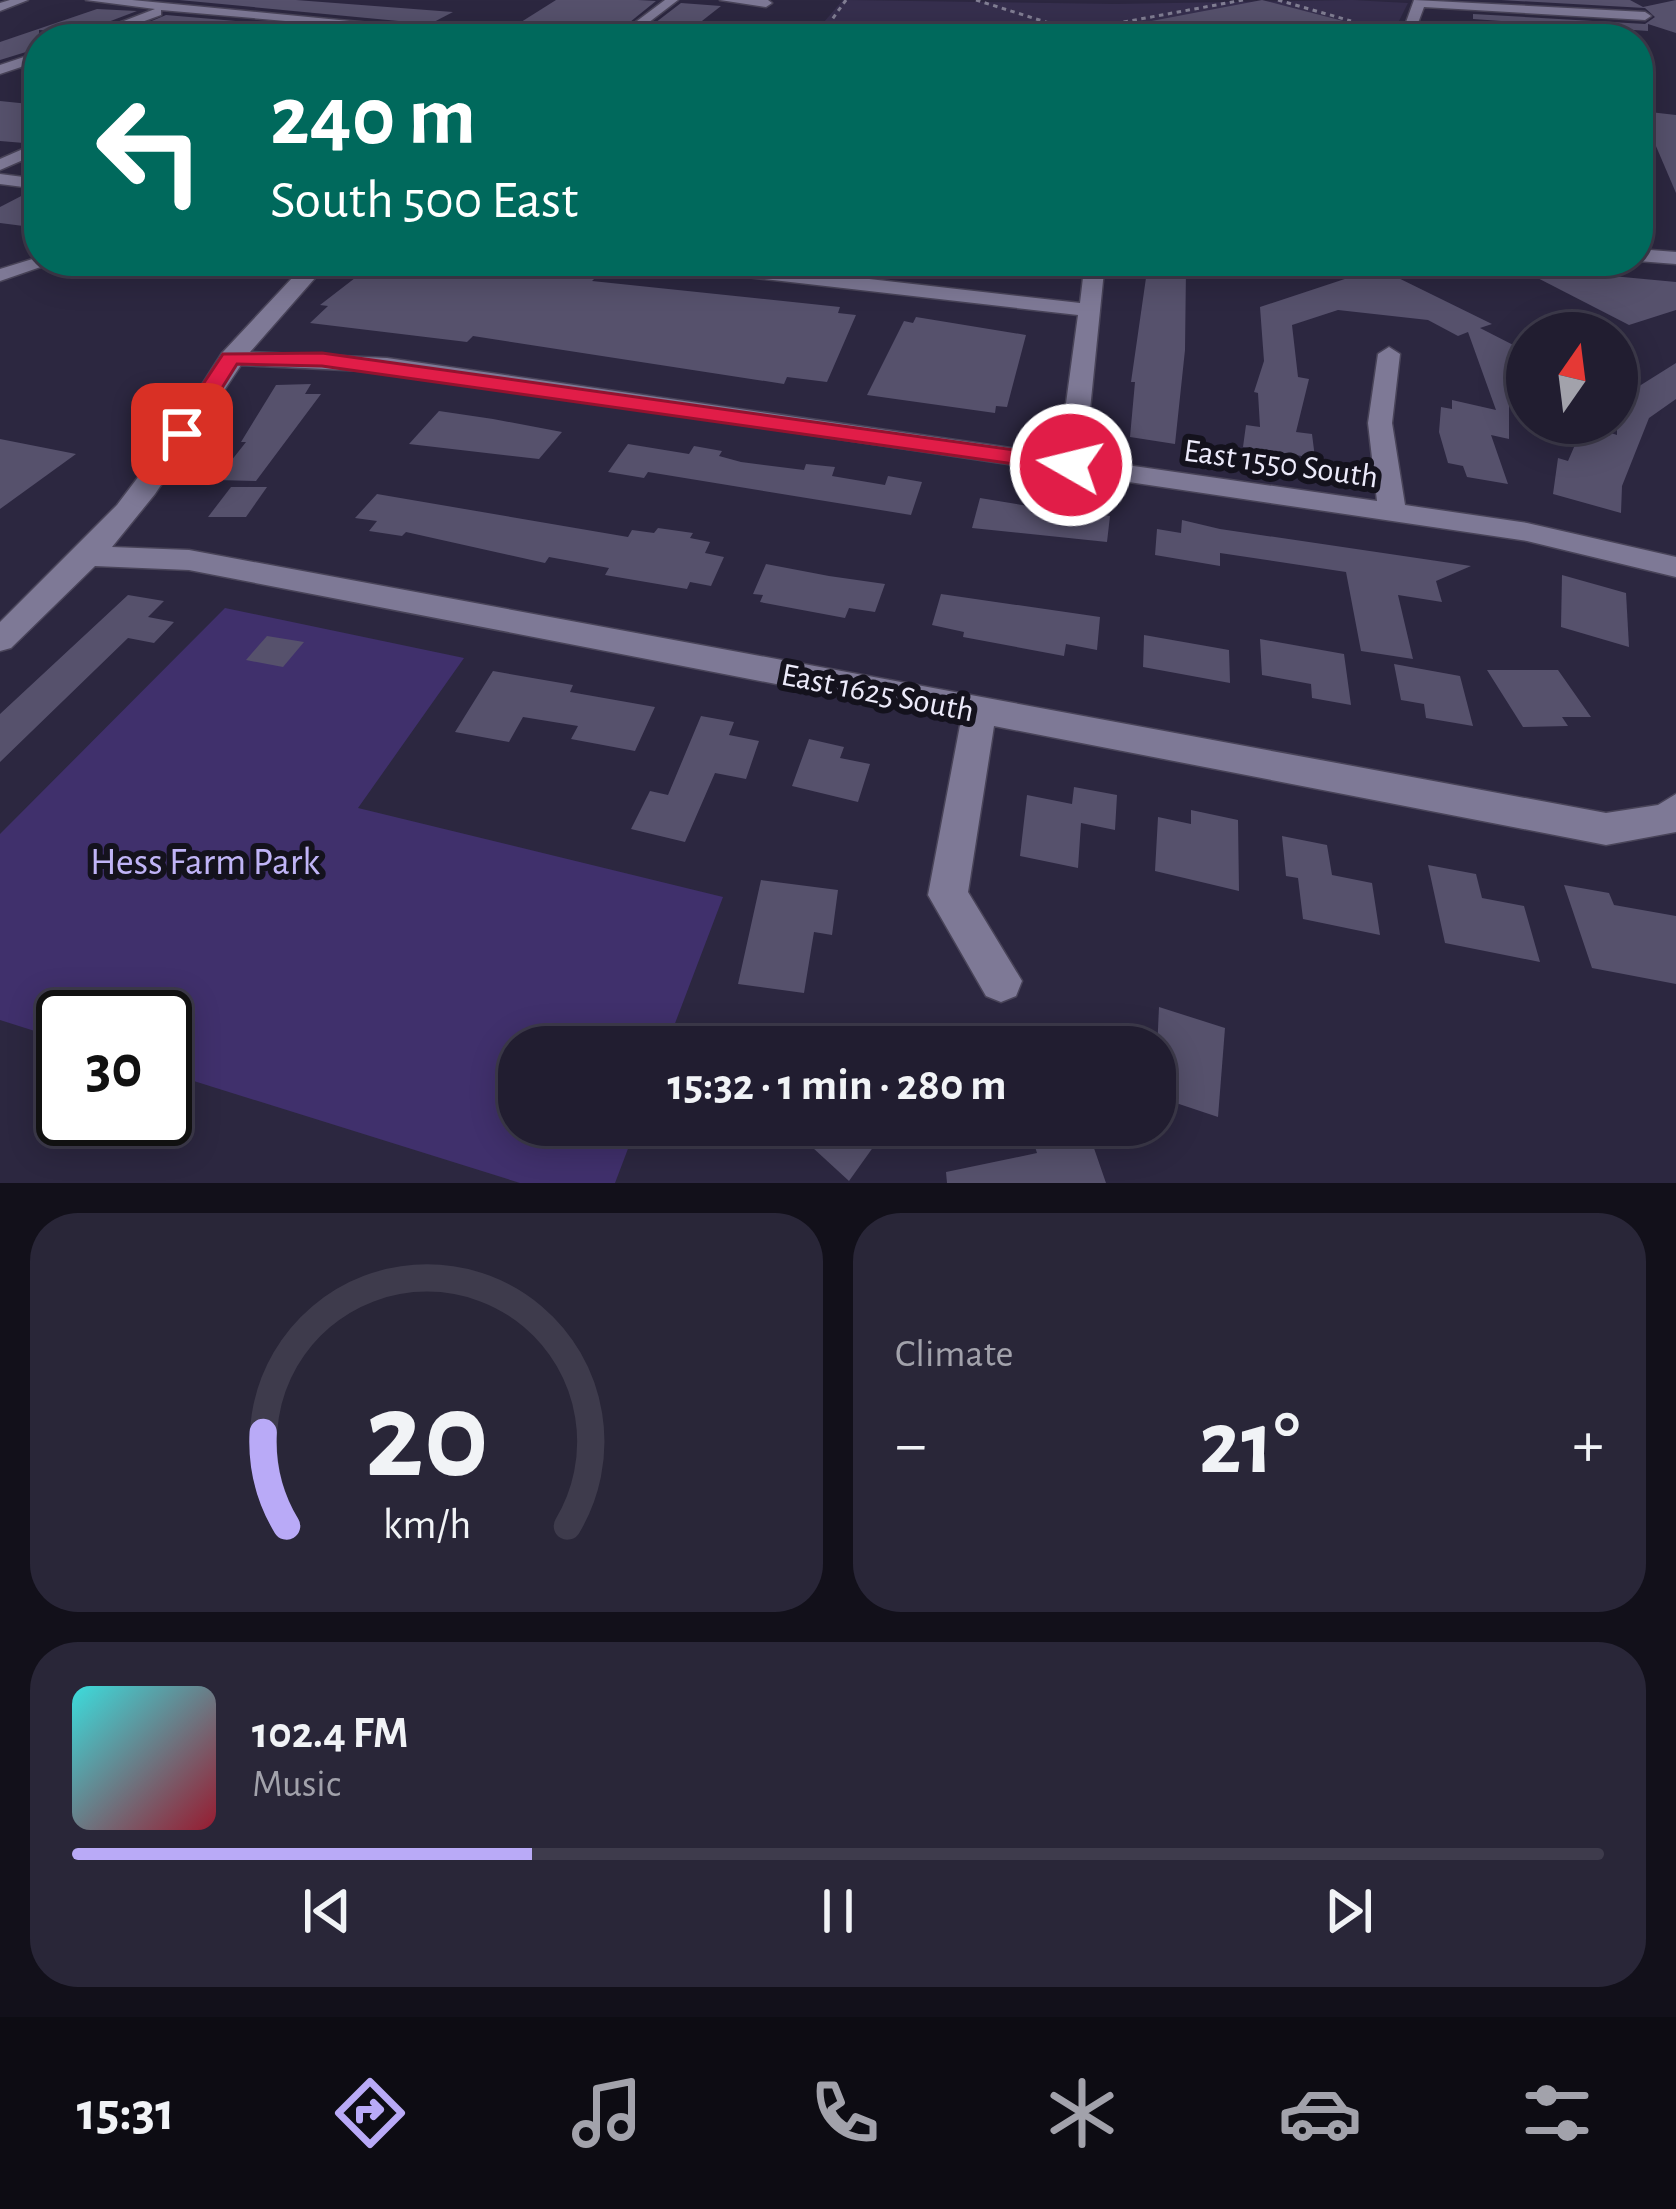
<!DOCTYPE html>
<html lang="en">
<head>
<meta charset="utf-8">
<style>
  :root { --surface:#211d30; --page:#292638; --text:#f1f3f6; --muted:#a2a2ab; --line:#3e3b4c; --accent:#b9aaf7 }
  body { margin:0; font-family:"Alegreya Sans",sans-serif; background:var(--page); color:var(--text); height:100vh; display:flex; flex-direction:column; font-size:45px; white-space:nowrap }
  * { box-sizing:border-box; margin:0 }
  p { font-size:39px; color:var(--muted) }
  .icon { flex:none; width:66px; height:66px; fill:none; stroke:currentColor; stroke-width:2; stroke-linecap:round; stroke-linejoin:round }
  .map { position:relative; height:1183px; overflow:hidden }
  .details { display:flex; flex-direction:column; gap:30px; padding:30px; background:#12101a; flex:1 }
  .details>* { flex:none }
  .banner { position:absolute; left:24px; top:24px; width:1629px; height:252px; border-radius:48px; box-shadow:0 6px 30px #0003,0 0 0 3px var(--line); background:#00695c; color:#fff; overflow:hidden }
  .needle { width:78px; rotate:14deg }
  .tools { position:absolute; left:1506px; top:312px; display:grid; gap:24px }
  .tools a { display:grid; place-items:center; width:132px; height:132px; border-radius:50%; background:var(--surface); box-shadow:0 6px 30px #0003,0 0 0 3px var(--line); font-size:60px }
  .speed { position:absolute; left:36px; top:990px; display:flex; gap:24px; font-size:60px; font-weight:700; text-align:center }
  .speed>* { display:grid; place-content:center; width:156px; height:156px; border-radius:50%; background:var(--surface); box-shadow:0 6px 30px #0003,0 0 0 3px var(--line); line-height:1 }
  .speed .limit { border:6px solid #111; border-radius:18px; background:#fff; color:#111 }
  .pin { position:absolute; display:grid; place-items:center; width:102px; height:102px; color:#fff; margin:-51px; border-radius:24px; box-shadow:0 6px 18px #0006 }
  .me { position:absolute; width:132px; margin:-66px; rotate:278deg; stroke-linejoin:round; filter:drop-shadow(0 0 9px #0008) }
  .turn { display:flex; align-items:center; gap:42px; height:252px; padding:0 48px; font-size:54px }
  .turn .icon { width:156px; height:156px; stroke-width:2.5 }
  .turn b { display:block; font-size:84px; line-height:102px }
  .big { font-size:90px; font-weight:700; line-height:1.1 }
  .details .card { flex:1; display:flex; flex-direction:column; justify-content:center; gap:18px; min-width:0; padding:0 42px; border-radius:48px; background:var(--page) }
  .details .dial { align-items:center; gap:0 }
  .dial svg { height:312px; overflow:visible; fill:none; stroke:var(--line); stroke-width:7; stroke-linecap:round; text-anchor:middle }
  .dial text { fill:var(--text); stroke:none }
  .song { display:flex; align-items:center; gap:36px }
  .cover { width:144px; height:144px; border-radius:18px; background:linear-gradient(135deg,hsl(180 70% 55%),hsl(350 70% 35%)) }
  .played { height:12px; border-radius:6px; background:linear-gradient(90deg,var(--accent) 30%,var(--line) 30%) }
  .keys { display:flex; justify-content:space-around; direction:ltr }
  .heat { display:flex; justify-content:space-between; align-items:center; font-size:66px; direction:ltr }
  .details .tiles { flex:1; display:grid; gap:30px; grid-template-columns:1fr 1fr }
  .card:last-child { grid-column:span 2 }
  .trip { position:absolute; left:498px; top:1026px; width:678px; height:120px; border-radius:48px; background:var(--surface); box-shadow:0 6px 30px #0003,0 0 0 3px var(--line); font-weight:700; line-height:120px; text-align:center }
  .tab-bar { display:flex; height:192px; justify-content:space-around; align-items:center; background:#0d0c13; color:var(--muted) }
  .tab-bar .icon { width:84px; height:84px }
  .tab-bar .on { color:var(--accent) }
  .tab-bar b { font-size:54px; color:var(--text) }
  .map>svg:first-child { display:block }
</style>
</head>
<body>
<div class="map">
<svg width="1676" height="1183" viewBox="0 0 1676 1183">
  <rect width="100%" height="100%" fill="#2c2740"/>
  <path fill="#362f4e" d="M843 0 1115 4 1352 0 1408 3 1390 39 810 38Z"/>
  <path fill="#40306c" d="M225 608 464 658 358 808 723 897 666 1047H519V1125H637L615 1183H520L165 1072V1017H63V1040L0 1020V834Z"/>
  <g fill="#56516c">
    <path d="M179 0H296L453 12 430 24Z"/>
    <path d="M556 0H638L656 1 609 39H494Z"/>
    <path d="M1262 0 1347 22 1257 39H1122L1120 27Z"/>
    <path d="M1501 0H1630L1643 7 1676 0V33L1648 24V31L1473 19V14L1645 24 1655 17 1645 8Z"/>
    <path d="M681 3 721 6 679 39H634Z"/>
    <path d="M97 9 137 11 79 33 39 30V48L0 60V42Z"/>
    <path d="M166 15 408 36 313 39 157 30 137 38 116 36Z"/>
    <path d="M0 101 39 105V138L24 143 0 141Z"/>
    <path d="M1641 111 1676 115V193Z"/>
    <path d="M29 192 39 193V228L0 223V207Z"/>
    <path d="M377 261 489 263 595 278 592 281 840 307 838 313 856 315 827 382 787 377 784 384 473 336 467 342 310 323 328 306 320 305Z"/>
    <path d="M1148 264 1186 269 1185 350 1175 444 1130 437 1135 382H1131Z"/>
    <path d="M1516 267 1676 282V310L1629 325Z"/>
    <path d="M1378 268 1492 324 1480 328 1527 352V389L1509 387V439L1491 435 1508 484 1467 477 1463 466 1448 463 1439 432 1441 407 1452 409V400L1496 410 1468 332 1458 336 1428 320 1338 310 1292 325 1298 377 1309 379 1296 432 1312 434 1315 458 1243 447 1246 425 1260 427 1258 393 1254 392 1264 361 1260 307Z"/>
    <path d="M916 317 1026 335 1007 407 996 406 995 413 867 395 904 321 913 323Z"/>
    <path d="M1676 363V399L1649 418 1622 486 1621 513 1553 494 1558 458 1568 461 1584 424 1617 435V400Z"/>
    <path d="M311 384 305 394H321L256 481 216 480 246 442H241L276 385Z"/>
    <path d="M439 411 493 419 562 432 539 459 409 444Z"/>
    <path d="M0 439 76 454 0 509Z"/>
    <path d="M628 444 689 454 694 446 722 451 719 456 741 462 804 470 806 464 835 467 832 476 885 485 888 476 922 482 911 515 648 472 644 478 608 472Z"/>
    <path d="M231 487H267L246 517H208Z"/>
    <path d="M377 494 628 537 632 530 654 533 658 528 693 533 690 538 710 542 705 553 724 557 711 586 690 582 687 589 605 575 609 568 549 557 545 563 406 532 402 536 369 531 377 521 355 518Z"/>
    <path d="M980 498 1052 510 1053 503 1085 507V512L1110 516 1107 542 972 528Z"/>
    <path d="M1182 520 1220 529 1471 566 1436 581 1442 602 1398 595 1413 659 1361 651 1346 572 1220 553V566L1155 555 1157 529 1181 533Z"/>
    <path d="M766 564 829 576 885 584 875 612 849 608 845 618 760 602 763 595 753 594Z"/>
    <path d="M1562 575 1626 593 1629 647 1561 627Z"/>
    <path d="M941 594 1100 617 1097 650 1066 644 1064 656 963 637 964 632 932 625Z"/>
    <path d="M128 595 164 601 148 617 174 622 154 643 128 638 0 762V714Z"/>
    <path d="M1144 635 1229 650 1230 683 1143 667Z"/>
    <path d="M267 636 304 642 283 667 246 660Z"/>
    <path d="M1260 639 1344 654 1351 705 1312 698 1311 684 1262 675Z"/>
    <path d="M1394 664 1460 676 1473 726 1426 718 1424 704 1401 700Z"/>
    <path d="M1487 670H1558L1591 717H1562L1568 726 1523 727Z"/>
    <path d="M493 671 573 685 570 692 655 707 635 751 571 739 578 726 523 717 509 742 455 732Z"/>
    <path d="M701 716 734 722 729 735 759 741 746 779 715 773 685 842 631 829 650 791 668 795Z"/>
    <path d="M809 739 844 747 840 758 870 764 858 802 792 786Z"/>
    <path d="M1074 787 1117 795 1115 830 1081 823 1078 868 1020 856 1027 795 1072 804Z"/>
    <path d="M1191 810 1238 820 1239 891 1155 871 1158 817 1191 824Z"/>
    <path d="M1282 836 1327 845 1332 875 1372 883 1380 935 1303 919 1298 878 1286 876Z"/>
    <path d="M1428 865 1476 874 1482 898 1524 906 1540 962 1445 943Z"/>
    <path d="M761 880 838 890 832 935 814 932 804 993 738 984Z"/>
    <path d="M1564 885 1609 893 1614 905 1676 916V984L1592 968Z"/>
    <path d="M1159 1007 1225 1028 1218 1117 1155 1096Z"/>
    <path d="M788 1125H889L849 1181Z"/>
    <path d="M1028 1125H1086L1106 1183H947L946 1172 1037 1153Z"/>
  </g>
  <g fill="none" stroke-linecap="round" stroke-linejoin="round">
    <g stroke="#494459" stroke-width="3">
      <g id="minor">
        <path d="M10 0H28L0 11V3Z"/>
        <path d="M86 0H132L463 32 457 36 161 10V15L95 39H77L155 9Z"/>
        <path d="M665 0H678L627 39H613Z"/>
        <path d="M720 0H768L772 3 766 7Z"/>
        <path d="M1414 0 1645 12 1651 16 1645 20 1424 7 1412 39H1400Z"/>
        <path d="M39 52V61L0 74V65Z"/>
        <path d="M39 142V153L0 170V159Z"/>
        <path d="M0 174 39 179V189L0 184Z"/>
        <path d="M1638 249 1676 252V264L1638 261Z"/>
        <path d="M39 257 58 261 0 281V269Z"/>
        <path d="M308 261H330L250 352 387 358 1059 455 1078 315 660 267 650 261H712L1080 303 1085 261H1105L1085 459 1377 501 1368 423 1378 354 1389 347 1400 354 1392 423 1405 505 1527 523 1676 557V577L1527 541 387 372 241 365 155 494 112 547 189 550 1606 813 1658 805 1676 794V832L1606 845 994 726 968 892 1022 981 1016 996 1001 1002 986 996 928 895 961 720 189 570 95 566 11 648 0 651V622L117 505 170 435 222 353Z"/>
      </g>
    </g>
    <g stroke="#817e93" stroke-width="3" stroke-dasharray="4.5 4.5" stroke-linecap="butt">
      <path d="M846 0 823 32 900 39"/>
      <path d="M976 0 1087 35 1069 39"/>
      <path d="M1278 0 1351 21"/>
      <path d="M1097 27 1243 0"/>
    </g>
    <use href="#minor" fill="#7e7996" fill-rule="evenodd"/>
  </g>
  <path fill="#e11d48" stroke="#92132f" stroke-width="3" d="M322 353 1071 458 1083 465 1071 472 322 366 237 364 190 439 170 434 223 354Z"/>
  <g text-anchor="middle" stroke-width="12" stroke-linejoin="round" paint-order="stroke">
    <g font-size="33" fill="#eceafa" stroke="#14121d">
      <text transform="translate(1281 462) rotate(8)" y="12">East 1550 South</text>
      <text transform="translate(878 691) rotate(11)" y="12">East 1625 South</text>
    </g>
    <g font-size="39" fill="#c0b4f6" stroke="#14121d">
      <text x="205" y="874">Hess Farm Park</text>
    </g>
  </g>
</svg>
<div class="tools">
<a><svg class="needle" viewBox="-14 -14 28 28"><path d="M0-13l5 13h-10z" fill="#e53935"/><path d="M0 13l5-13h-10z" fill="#a2a2ab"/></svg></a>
</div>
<div class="speed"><div class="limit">30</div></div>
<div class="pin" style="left:182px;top:434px;background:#d93025"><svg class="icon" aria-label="arrive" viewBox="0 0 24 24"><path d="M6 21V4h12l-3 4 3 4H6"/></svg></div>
<svg class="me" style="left:1071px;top:465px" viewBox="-20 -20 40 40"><circle r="17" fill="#e11d48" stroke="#fff" stroke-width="3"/><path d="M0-11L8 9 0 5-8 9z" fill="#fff"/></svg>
<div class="trip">15:32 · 1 min · 280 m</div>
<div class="banner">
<div class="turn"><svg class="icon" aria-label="left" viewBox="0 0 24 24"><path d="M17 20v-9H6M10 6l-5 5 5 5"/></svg><div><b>240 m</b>South 500 East</div></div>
</div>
</div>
<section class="details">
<div class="tiles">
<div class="card dial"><svg viewBox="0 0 100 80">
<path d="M14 69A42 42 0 1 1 86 69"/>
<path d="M14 69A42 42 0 0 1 8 45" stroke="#b9aaf7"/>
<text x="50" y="56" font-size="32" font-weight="700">20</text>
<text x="50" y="72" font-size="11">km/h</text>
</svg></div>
<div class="card"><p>Climate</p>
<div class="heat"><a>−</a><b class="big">21°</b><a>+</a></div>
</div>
<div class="card">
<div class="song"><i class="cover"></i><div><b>102.4 FM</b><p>Music</p></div></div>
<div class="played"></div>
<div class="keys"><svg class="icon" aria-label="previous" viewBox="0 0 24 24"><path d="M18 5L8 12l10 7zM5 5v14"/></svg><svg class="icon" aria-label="pause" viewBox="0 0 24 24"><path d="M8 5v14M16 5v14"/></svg><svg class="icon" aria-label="next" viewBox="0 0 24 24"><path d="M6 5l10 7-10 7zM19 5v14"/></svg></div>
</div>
</div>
</section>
<nav class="tab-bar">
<b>15:31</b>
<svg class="icon on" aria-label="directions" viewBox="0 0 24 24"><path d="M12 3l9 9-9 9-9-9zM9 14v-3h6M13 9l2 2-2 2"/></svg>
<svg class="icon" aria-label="music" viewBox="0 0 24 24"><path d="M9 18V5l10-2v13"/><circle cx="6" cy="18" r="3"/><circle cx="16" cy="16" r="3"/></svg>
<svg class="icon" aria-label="phone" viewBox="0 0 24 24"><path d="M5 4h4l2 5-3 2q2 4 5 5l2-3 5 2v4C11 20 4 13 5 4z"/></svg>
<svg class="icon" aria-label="climate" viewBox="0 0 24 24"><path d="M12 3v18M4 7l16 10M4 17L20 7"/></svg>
<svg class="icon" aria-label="car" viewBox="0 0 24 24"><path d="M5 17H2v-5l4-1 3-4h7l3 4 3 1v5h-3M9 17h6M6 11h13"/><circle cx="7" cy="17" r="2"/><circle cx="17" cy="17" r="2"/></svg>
<svg class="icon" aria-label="filters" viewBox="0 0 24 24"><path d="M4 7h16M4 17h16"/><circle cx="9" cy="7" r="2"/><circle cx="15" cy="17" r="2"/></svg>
</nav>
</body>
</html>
